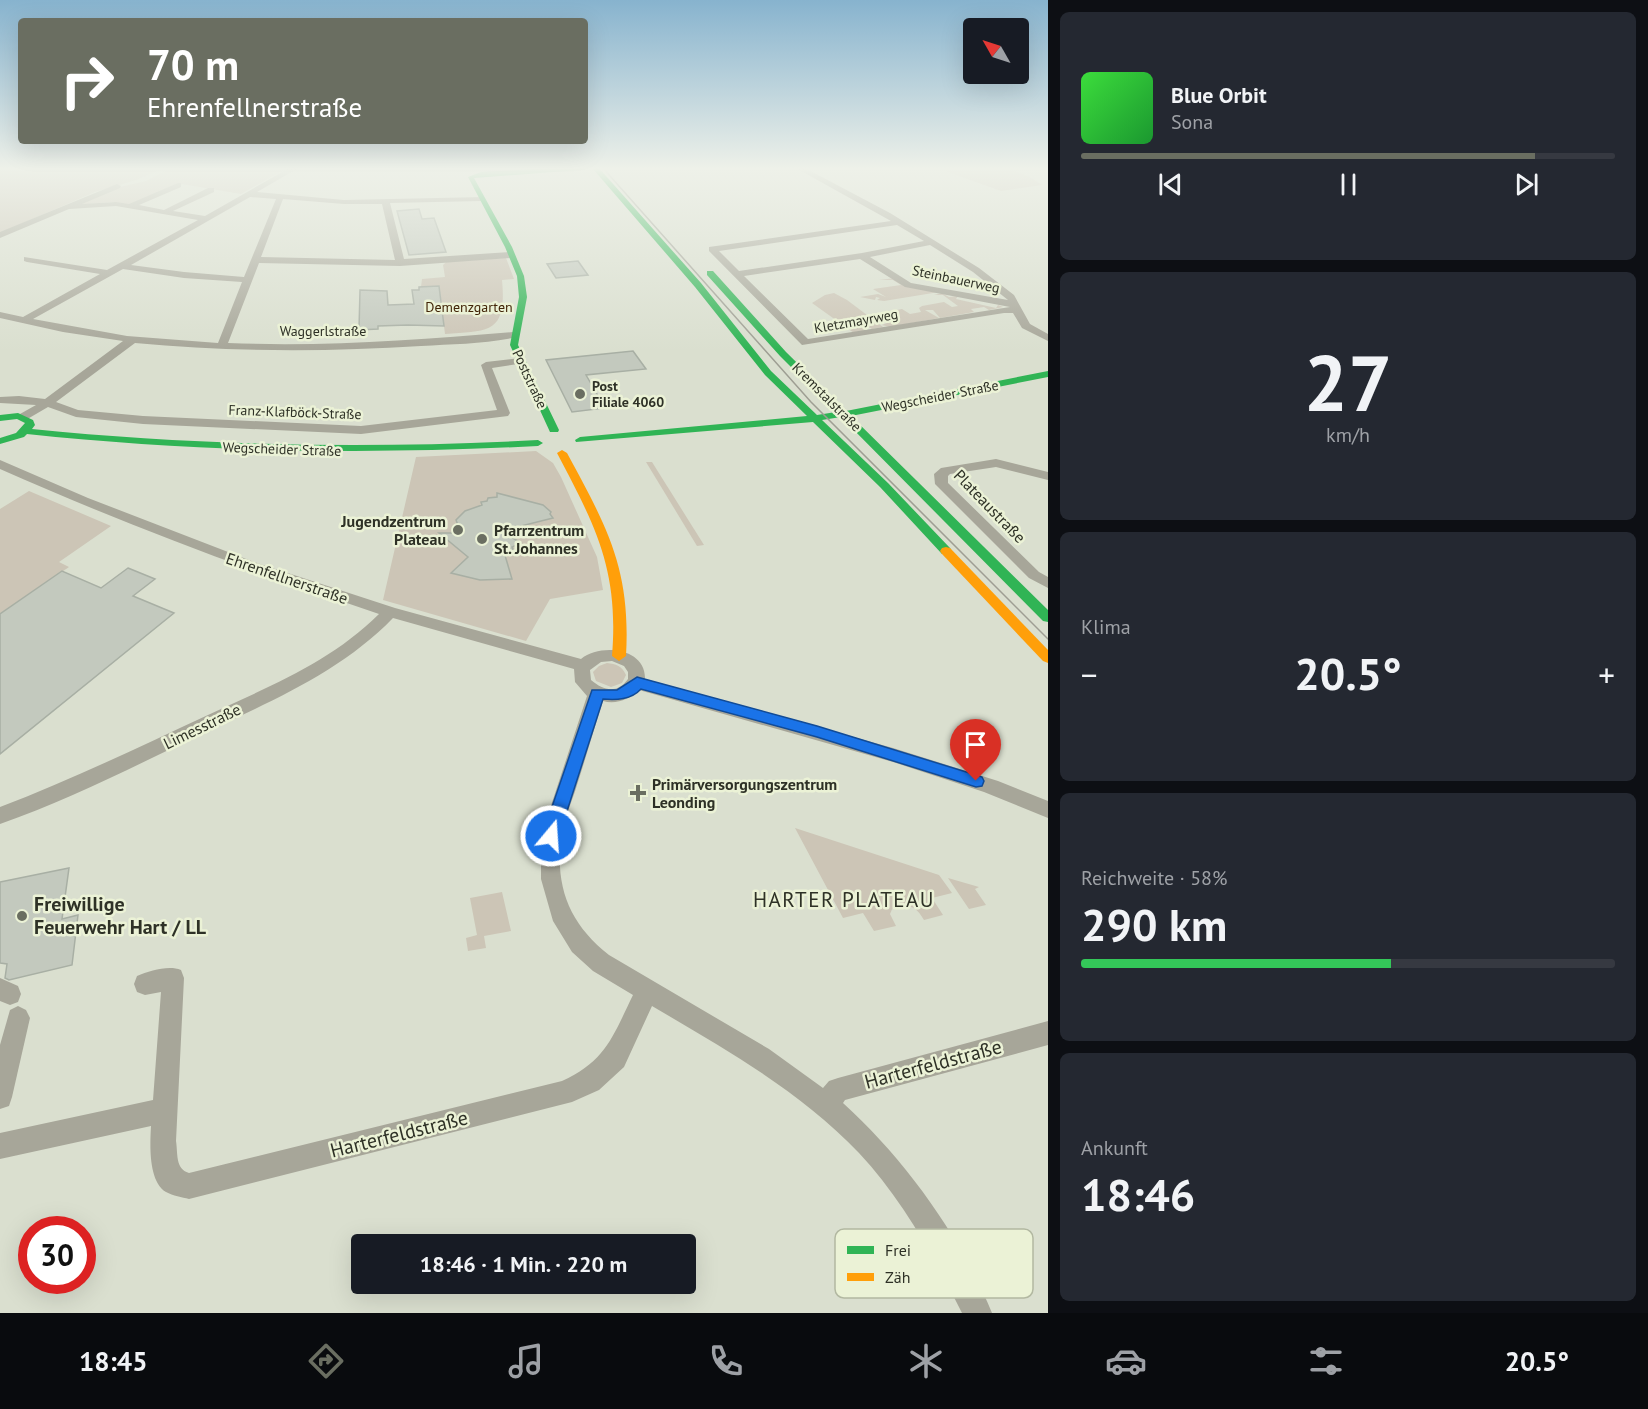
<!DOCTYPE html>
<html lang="de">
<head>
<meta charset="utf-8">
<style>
  :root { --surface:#171b24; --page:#242831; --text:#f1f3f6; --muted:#9ea1a6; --line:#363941; --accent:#6a6e61 }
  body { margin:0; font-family:"PT Sans",sans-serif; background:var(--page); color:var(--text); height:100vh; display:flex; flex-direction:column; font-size:22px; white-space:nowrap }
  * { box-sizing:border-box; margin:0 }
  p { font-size:20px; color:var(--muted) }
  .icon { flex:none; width:33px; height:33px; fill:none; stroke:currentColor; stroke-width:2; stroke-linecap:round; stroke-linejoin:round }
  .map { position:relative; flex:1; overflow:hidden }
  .panel { display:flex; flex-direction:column; gap:12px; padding:12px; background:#0d0f14; width:600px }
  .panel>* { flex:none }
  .banner { position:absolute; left:18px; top:18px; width:570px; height:126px; border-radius:6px; box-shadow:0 6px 24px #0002; background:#6a6e61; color:#fff; overflow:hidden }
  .needle { width:39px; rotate:309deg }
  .tools { position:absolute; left:963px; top:18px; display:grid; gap:12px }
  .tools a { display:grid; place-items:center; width:66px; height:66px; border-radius:6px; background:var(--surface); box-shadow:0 6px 24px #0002; font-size:30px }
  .speed { position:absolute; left:18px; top:1216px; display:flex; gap:12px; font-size:30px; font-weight:700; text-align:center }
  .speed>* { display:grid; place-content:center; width:78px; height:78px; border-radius:50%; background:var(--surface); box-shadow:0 6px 24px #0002; line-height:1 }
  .speed .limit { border:9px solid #d22; background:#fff; color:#111 }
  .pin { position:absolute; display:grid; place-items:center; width:51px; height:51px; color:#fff; margin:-62px -26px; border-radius:50% 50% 50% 0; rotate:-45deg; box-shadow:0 0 6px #0007 }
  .pin .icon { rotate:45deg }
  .me { position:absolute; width:66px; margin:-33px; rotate:18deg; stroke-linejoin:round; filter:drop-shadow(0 0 4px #0008) }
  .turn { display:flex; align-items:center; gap:21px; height:126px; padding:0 30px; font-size:27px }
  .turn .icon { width:78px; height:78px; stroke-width:2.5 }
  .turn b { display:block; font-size:42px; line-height:51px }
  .big { font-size:45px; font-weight:800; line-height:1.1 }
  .panel .widget { flex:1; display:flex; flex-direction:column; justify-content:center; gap:9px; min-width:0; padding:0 21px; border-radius:9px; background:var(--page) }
  .panel .dial { align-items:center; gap:0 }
  .dial b { font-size:78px; line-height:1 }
  .song { display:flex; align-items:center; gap:18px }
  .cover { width:72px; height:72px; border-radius:9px; background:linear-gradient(135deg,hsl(120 70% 55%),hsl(130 70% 35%)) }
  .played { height:6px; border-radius:3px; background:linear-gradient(90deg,var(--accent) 85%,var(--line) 85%) }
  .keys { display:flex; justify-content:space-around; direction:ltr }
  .heat { display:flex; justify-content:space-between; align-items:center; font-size:33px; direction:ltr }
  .charge { height:9px; border-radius:4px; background:linear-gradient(90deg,#34c759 58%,var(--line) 0) }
  .trip { position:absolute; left:351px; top:1234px; width:345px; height:60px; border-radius:6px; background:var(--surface); box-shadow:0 6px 24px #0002; font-weight:800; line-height:60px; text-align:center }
  .dock { display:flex; height:96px; justify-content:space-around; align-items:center; background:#090b0e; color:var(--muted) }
  .dock .icon { width:42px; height:42px }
  .dock .on { color:var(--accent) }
  .dock b { font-size:27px; color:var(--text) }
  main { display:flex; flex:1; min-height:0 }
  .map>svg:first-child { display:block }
</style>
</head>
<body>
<main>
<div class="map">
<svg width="1048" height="1313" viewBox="0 0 1048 1313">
  <rect width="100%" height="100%" fill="#dadfcf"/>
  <g fill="#ccc5b6">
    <path d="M5 167H166L136 180 95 192 0 233V168Z"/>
    <path d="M173 167H289L241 194 182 184 132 205 111 202 78 205 120 187 146 181Z"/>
    <path d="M941 167H1036L1014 171 1030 177 1042 185 1001 191 937 168Z"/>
    <path d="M506 258 514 279 502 280C507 333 490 331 445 334L439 286 421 287 422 279 445 277 443 265 446 262Z"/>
    <path d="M895 278 909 286 939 292 884 301 877 300 880 298 876 297 875 300 860 297 878 294 886 297 873 289 901 285 893 280H879Z"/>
    <path d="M834 293 847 300 883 327 872 329 861 323 858 324 866 330 854 333 812 303 825 295Z"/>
    <path d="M942 293 949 297 958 296 956 299 996 308 998 305 1003 307 989 310 984 307 971 309 974 312 940 318 933 310H925L939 318 890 327 882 325 892 321 881 313 902 309 910 314 921 312 919 308 922 306 944 302 952 307 958 306 943 295H934Z"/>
    <path d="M536 451 553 463 561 477 597 557 603 590 550 599 526 641 383 600 416 457Z"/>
    <path d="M646 462H652L704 545 697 546Z"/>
    <path d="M29 491 111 526 59 562 69 567 0 614V509Z"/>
    <path d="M607 663C616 664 622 666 626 675L622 683 611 687 596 681 593 672 599 666Z"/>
    <path d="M795 828 939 875 952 893 932 898 943 915 924 920C915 905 910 905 893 907L890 914 896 926 874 931 863 913 843 918Z"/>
    <path d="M948 878 979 887 975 889 986 905 969 909Z"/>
    <path d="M502 892 511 931 484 936 486 948 468 951 466 938 477 935 470 898Z"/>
  </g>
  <g fill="#c3c9be" stroke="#a8afa4" stroke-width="1.5">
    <path d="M419 209 422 219 434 218 446 252 409 255 397 211Z"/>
    <path d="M578 261 588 275 556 278 547 264Z"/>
    <path d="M439 286 444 326 408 325 378 326V329L359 330 360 290 387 291 388 305 414 304 412 290H419V287Z"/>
    <path d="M633 351 646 369 586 375 605 408 572 412 546 360Z"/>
    <path d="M497 493 543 505 551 512 550 514 553 518 501 531 521 543 512 547 513 549 504 552 512 579 480 580 451 573 468 557 439 533H461L456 520 465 511 482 505 481 502 487 501 488 498 497 497Z"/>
    <path d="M128 568 155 579 133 596 174 613 0 754V614L62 571 101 588Z"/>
    <path d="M69 868 62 919 78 915 72 965 9 980 5 978 7 964 0 963V882Z"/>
  </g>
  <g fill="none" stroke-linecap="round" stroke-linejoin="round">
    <g fill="#a7a699" fill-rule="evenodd">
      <path d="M291 167H300L257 192 344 200 484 197V201H481L390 203 404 259 510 252 514 255 510 258 400 266 259 263 228 343C323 347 418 340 513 332L517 333V337C486 344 453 344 421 346 326 352 231 352 135 343L56 402 78 410 143 416 361 426 497 410 481 365 486 362 520 358 524 359V363L492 368 510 413 508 416 361 434 143 424 76 417 48 407 24 421 20 420V414L36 405 0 403V397L19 396 45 399 123 341 63 332 0 318V312L23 317 100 274 27 262 24 261V257L107 270 198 220 116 206 69 209 0 238V232L117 184 121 186 120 188 82 204 116 202 129 204 178 183H181V187L139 205 164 210 208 188H214V192L173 211 205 216ZM250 197 276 199 244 277 184 272 131 265ZM283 199 344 204H382L395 260 261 257ZM123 269 184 278 242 282 218 343 127 336 33 319Z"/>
      <path d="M794 167H803L890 213 979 268 1014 295 1030 324 1048 334V341L1022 328 1013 313H1004L802 345 709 251V247L891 221ZM897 225 924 241 862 253 739 271 719 251ZM930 245 973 272 1008 300 911 283 870 257ZM860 259 905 287 1010 307 808 339 744 276Z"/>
      <path d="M996 459 1048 472V480L996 467 950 474 948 476V483L1039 572 1048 577V588L1029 578 935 484 934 474 941 468Z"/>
      <path d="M0 460 88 498 254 562 395 608 581 659C601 643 646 648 645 679L893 748 998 781 1048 801V818L984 792 893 762 639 690C630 699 616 705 603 701 594 729 586 757 577 785 572 802 563 821 561 838 555 888 570 924 609 955L769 1049 823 1088 829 1081 838 1078 1048 1021V1045L845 1100 843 1103C904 1158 961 1237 992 1313H962C934 1257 902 1199 859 1153 800 1091 725 1049 652 1006L624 1067 599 1090 572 1102 189 1199C182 1197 173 1196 166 1192 148 1181 150 1144 151 1126L0 1159V1133L153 1100 161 992 145 995 137 992 134 984 137 976C150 971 168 965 181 970L184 978 176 1141C178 1153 175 1169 189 1173L562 1081C606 1061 613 1036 633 995L593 971 572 952 553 921 541 879V836L587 696 575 682 574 669 393 618C338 675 262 705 191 739 129 769 66 801 0 824V807C71 780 139 747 208 715 268 687 331 662 379 614 250 571 124 524 0 469ZM612 661 624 666 628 672V679C617 694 604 691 591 680L590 670 601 662Z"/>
      <path d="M0 978 18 986 21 994 18 1002 10 1005 0 1001Z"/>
      <path d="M18 1006 26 1010 30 1018 12 1097 9 1106 0 1109V1045L10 1010Z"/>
    </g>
    <g fill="#30b455" fill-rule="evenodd">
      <path d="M569 167H598L701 283 771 371 817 415 836 412 780 356 707 275V271H713L786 352 846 411 1048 371V377L851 416 1048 610V622L1043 621 841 417 822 420 888 483 950 548 952 551 950 554H942L880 487 813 422 576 442 575 440 580 437 807 416 765 375 695 287 593 169 474 178 512 247 524 276 527 297 518 345 559 430 558 432H550L510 345 519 297 517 276 505 247 468 177 481 172Z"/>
      <path d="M18 413 33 420 35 425 32 429C201 446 369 449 538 440L543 443 538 446C367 455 197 452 27 434L24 437 0 444V438L16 433 25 423 17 419 0 421V415Z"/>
    </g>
    <g fill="#ff9f0a" fill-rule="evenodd">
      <path d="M562 450 567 453C607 527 631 569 626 656L619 661 612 656C619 570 596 527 557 453Z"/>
      <path d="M946 547 950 548 1048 650V663L1043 661 942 554 940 551 942 548Z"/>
    </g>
    <path stroke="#9e9e93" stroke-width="1.5" d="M602 167 811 402 1048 639"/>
  </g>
  <linearGradient id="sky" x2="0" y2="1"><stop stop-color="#87b3ce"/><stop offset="0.48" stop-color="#eef1e9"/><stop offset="1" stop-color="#eef1e9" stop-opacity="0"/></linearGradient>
  <rect width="1048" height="351" fill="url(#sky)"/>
  <path fill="#1a73e8" stroke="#114b97" stroke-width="1.5" d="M637 677 817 726 976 775 982 777 984 781 982 786 976 787 817 737 641 689C631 700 616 700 603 699L559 836 556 841 551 843 545 841 542 836 592 690H617Z"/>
  <g fill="#6a6e61" stroke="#ebf2d6" stroke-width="2">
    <circle cx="580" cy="394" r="6"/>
    <circle cx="458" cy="530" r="6"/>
    <circle cx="482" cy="539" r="6"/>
    <path d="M635 784h6v6h6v6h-6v6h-6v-6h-6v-6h6z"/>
    <circle cx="22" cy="916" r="6"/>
  </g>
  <g text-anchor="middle" stroke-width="5" stroke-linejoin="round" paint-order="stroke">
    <g font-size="14" fill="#2e3126" stroke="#ebf2d6">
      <text transform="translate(956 279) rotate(12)" y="5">Steinbauerweg</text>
      <text transform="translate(856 321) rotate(-10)" y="5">Kletzmayrweg</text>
      <text x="323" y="336">Waggerlstraße</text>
      <text transform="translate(530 379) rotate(65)" y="5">Poststraße</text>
      <text transform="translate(940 396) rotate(-11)" y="5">Wegscheider Straße</text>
      <text transform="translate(827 397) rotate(45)" y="5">Kremstalstraße</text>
      <text transform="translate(295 412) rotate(2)" y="5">Franz-Klafböck-Straße</text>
      <text transform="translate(282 449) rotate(2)" y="5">Wegscheider Straße</text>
    </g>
    <g font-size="14" fill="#422508" stroke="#ebf2d6">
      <text x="469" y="312">Demenzgarten</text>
    </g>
    <g font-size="14" font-weight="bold" fill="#2e3126" stroke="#ebf2d6" text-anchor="start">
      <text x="592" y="391">Post<tspan x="592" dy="16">Filiale 4060</tspan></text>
    </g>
    <g font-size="16" fill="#2e3126" stroke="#ebf2d6">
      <text transform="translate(990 506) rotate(46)" y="6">Plateaustraße</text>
      <text transform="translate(287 578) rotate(19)" y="6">Ehrenfellnerstraße</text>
      <text transform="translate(202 726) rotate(-26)" y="6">Limesstraße</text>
    </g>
    <g font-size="16" font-weight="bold" fill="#2e3126" stroke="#ebf2d6" text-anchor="start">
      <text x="446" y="527" text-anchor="end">Jugendzentrum<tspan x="446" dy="18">Plateau</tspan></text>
      <text x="494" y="536">Pfarrzentrum<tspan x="494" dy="18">St. Johannes</tspan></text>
      <text x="652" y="790">Primärversorgungszentrum<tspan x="652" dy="18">Leonding</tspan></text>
    </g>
    <g font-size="20" font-weight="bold" fill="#2e3126" stroke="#ebf2d6" text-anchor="start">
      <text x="34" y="911">Freiwillige<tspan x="34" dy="23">Feuerwehr Hart / LL</tspan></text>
    </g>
    <g font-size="20" fill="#2e3126" stroke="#ebf2d6">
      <text transform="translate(933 1064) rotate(-15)" y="7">Harterfeldstraße</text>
      <text transform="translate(399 1134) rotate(-14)" y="7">Harterfeldstraße</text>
    </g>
    <g font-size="21" letter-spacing="1.5" fill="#2e3126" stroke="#ebf2d6">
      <text x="844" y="907">HARTER PLATEAU</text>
    </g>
  </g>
  <rect x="835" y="1229" width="198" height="69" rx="9" fill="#ebf2d6" stroke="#b2b8a1" stroke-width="1.5"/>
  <rect x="847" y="1246" width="27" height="8" fill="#30b455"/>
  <rect x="847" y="1273" width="27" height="8" fill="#ff9f0a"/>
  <g font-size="16" fill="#2e3126">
    <text x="885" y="1256">Frei</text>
    <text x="885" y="1283">Zäh</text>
  </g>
</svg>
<div class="tools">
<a><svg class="needle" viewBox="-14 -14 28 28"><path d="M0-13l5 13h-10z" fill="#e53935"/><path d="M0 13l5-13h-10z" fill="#9ea1a6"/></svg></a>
</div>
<div class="speed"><div class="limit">30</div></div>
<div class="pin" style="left:976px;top:781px;background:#d93025"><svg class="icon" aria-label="arrive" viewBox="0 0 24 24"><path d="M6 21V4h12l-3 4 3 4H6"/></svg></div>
<svg class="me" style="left:551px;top:836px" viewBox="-20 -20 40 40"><circle r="17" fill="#1a73e8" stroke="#fff" stroke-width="3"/><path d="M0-11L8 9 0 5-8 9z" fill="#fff"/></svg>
<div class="trip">18:46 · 1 Min. · 220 m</div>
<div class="banner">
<div class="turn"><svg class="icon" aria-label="right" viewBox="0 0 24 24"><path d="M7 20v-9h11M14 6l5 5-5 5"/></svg><div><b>70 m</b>Ehrenfellnerstraße</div></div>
</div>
</div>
<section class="panel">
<div class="widget">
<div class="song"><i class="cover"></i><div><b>Blue Orbit</b><p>Sona</p></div></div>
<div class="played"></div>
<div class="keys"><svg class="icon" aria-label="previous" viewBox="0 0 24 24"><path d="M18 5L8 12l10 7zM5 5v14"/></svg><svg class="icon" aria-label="pause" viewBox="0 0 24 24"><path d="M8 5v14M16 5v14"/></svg><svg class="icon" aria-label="next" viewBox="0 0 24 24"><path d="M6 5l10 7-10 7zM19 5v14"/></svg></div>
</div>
<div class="widget dial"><b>27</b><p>km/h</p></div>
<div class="widget"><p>Klima</p>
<div class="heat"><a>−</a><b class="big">20.5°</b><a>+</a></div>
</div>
<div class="widget"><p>Reichweite · 58%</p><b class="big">290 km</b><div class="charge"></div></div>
<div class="widget"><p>Ankunft</p><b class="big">18:46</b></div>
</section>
</main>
<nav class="dock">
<b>18:45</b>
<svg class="icon on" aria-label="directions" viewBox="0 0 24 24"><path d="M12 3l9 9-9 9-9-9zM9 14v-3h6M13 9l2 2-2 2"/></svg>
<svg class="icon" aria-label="music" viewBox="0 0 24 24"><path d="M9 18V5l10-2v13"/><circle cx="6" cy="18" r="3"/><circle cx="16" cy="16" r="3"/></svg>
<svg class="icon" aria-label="phone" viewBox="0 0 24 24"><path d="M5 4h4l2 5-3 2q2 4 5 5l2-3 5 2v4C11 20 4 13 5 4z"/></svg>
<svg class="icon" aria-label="climate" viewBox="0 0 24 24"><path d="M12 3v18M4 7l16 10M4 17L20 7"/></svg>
<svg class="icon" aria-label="car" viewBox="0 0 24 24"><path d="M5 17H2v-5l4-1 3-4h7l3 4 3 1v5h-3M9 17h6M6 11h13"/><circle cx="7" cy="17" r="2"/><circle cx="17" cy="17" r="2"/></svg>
<svg class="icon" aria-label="filters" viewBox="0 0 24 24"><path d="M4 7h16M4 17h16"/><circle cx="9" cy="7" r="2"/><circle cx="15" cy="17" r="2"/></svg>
<b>20.5°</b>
</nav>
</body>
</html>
